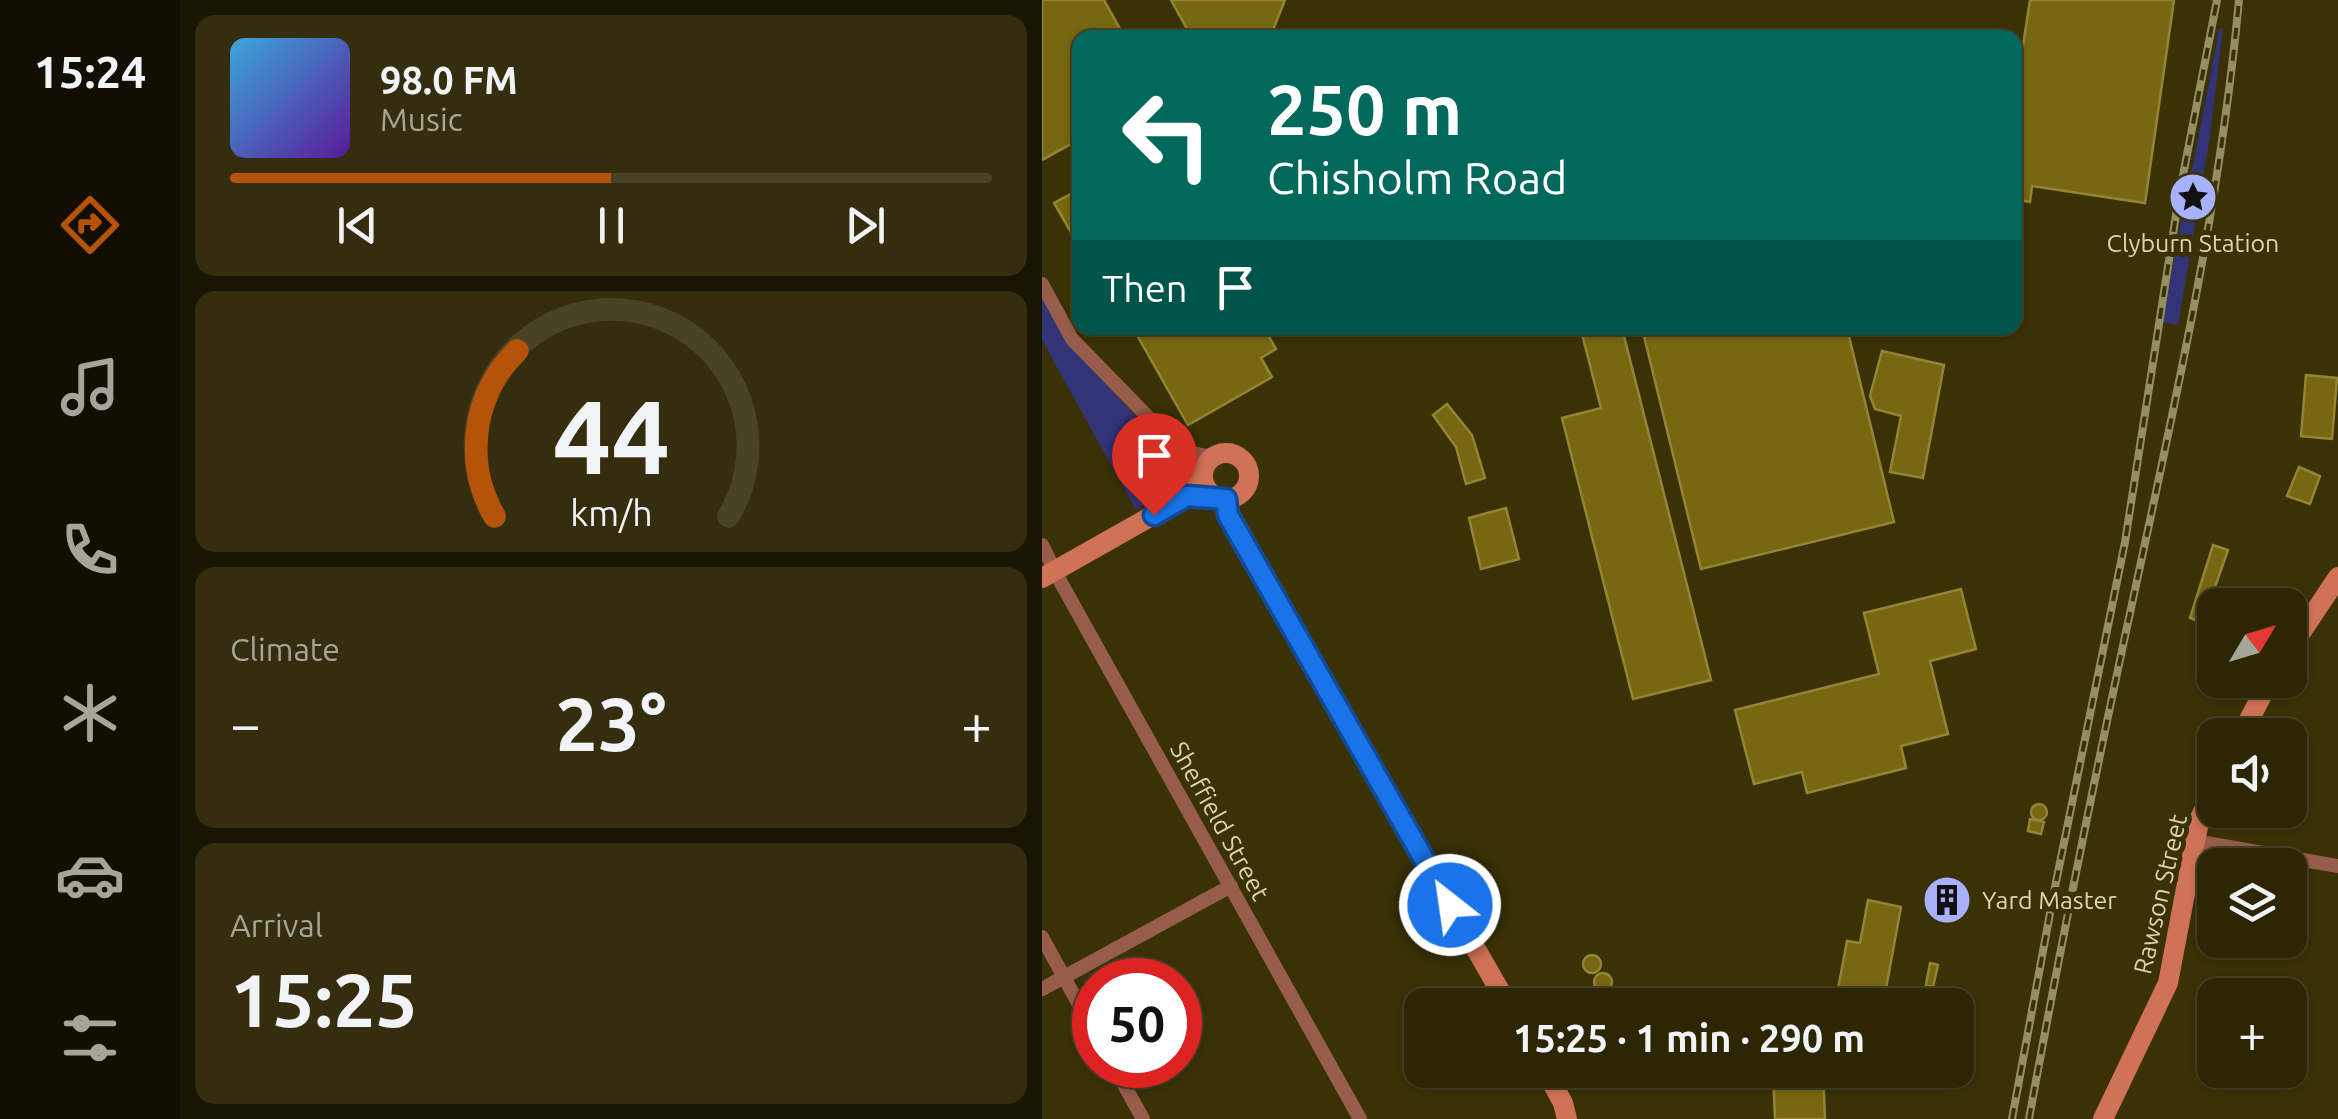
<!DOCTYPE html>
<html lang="en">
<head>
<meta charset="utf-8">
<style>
  :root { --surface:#2c2604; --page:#342e0e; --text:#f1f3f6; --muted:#a6a59a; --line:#484326; --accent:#b45309 }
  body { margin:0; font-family:Ubuntu,sans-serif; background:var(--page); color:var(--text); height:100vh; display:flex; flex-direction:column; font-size:38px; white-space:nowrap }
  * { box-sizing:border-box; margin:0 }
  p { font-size:32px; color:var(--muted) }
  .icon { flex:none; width:55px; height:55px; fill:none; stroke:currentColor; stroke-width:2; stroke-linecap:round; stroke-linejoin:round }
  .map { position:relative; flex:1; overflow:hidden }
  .panel { display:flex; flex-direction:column; gap:15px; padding:15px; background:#181502; width:862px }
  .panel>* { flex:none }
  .top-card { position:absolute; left:30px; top:30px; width:950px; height:305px; border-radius:20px; box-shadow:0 2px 8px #0004,0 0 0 2px var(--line); background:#00695c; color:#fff; overflow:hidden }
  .needle { width:65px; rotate:52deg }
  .buttons { position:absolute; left:1155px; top:588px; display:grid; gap:20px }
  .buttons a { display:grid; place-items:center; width:110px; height:110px; border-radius:20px; background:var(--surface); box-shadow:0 2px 8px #0004,0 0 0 2px var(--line); font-size:50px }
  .speed { position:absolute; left:30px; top:958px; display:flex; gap:20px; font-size:50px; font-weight:700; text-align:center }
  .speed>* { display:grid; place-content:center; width:130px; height:130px; border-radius:50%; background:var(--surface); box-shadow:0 2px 8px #0004,0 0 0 2px var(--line); line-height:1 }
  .speed .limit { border:15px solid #d22; background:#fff; color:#111 }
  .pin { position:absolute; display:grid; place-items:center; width:85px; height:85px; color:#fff; margin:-102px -42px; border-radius:50% 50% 50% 0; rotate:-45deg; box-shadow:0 0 10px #0007 }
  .pin .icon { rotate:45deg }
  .me { position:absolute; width:110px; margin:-55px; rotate:330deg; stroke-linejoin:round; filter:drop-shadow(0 0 8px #0008) }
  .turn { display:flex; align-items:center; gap:35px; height:210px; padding:0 30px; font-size:45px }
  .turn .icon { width:130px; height:130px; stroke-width:2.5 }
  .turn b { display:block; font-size:70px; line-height:85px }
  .then { display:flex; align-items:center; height:95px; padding:0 30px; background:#0003; gap:20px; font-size:38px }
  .big { font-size:75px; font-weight:700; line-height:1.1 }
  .panel .card { flex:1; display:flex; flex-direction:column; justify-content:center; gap:15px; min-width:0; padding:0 35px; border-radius:20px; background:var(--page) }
  .panel .dial { align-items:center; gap:0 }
  .dial svg { height:260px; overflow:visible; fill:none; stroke:var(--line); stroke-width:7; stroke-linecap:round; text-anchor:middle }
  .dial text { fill:var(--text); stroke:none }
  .song { display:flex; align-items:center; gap:30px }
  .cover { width:120px; height:120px; border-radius:15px; background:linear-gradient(135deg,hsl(200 70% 55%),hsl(270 70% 35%)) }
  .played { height:10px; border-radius:5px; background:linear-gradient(90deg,var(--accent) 50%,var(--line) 50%) }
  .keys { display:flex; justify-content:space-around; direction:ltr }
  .heat { display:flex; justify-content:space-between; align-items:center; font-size:55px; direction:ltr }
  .trip { position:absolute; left:362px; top:988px; width:570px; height:100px; border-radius:20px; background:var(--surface); box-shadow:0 2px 8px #0004,0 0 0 2px var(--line); font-weight:700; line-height:100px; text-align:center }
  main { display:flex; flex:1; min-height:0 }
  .tab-bar { display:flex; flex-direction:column; width:180px; justify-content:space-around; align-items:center; background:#120f02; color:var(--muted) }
  .tab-bar .icon { width:70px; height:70px }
  .tab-bar .current { color:var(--accent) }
  .tab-bar b { font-size:45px; color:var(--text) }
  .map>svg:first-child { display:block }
</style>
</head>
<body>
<main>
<nav class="tab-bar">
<b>15:24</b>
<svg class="icon current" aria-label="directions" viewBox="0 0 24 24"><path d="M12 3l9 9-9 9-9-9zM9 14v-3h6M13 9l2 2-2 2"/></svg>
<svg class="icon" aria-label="music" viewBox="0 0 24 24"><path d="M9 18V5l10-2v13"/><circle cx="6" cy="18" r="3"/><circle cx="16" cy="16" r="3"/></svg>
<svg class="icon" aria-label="phone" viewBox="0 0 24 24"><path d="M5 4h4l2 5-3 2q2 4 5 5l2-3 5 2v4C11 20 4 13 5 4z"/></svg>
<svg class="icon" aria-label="climate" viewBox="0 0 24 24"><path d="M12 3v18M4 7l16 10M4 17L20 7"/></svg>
<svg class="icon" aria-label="car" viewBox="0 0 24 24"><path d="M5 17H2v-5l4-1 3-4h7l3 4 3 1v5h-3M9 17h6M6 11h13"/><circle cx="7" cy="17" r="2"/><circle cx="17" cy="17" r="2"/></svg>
<svg class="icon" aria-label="filters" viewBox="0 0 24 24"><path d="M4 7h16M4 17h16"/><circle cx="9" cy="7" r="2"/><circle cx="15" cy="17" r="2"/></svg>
</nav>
<section class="panel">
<div class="card">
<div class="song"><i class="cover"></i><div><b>98.0 FM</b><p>Music</p></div></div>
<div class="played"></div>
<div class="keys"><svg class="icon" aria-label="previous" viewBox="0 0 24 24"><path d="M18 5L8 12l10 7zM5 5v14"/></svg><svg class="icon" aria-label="pause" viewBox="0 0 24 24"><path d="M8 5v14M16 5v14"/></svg><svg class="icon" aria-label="next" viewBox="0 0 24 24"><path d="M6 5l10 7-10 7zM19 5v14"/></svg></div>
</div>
<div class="card dial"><svg viewBox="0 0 100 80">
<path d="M14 69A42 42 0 1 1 86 69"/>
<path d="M14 69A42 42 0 0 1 21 18" stroke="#b45309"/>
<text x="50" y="56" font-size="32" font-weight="700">44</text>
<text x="50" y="72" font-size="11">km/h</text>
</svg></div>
<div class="card"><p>Climate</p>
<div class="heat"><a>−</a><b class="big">23°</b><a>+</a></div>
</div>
<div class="card"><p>Arrival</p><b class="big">15:25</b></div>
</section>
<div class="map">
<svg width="1296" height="1119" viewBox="0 0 1296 1119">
  <rect width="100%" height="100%" fill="#3a3206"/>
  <g fill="#323478">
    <path d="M1177 29H1181L1168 136 1136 325 1121 322C1137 224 1160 127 1177 29Z"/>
    <path d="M0 297 24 341 140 466 139 484 94 510 0 340Z"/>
  </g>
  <g fill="#776710" stroke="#948435" stroke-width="2.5">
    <path d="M0 0H62L83 38H38V139L0 160Z"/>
    <path d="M129 0H243L231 30 217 38H150Z"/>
    <path d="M988 0H1132L1103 203 990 186 988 202 972 199V104Z"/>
    <path d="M38 189V248L12 203Z"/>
    <path d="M91 328H222L234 349 219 358 230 377 146 425Z"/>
    <path d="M567 328H580L669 680 591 699 520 418 559 408 540 334Z"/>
    <path d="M600 328H805L852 522 659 569Z"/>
    <path d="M840 351 902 365 881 478 848 472 859 416 833 409 828 396Z"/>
    <path d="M1264 375 1295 378 1290 439 1259 436Z"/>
    <path d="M405 404 430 435 443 478 424 484 414 447 391 415Z"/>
    <path d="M1257 467 1278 476 1268 504 1245 496Z"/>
    <path d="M464 508 477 559 439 569 427 518Z"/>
    <path d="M1171 545 1186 550 1173 587 1183 590 1179 605H1172V627L1148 618Z"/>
    <path d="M919 589 934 649 888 661 906 734 859 746 864 768 765 793 760 772 712 784 693 710 837 674 822 613Z"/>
    <circle cx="997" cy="812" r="8"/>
    <path d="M988 819 1002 822 999 834 986 831Z"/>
    <path d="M904 886 913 888 907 915 898 913Z"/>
    <path d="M972 896 986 899 984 911 970 908Z"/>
    <path d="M826 900 859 907 841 1005H793L805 941 818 943Z"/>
    <circle cx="550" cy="964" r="9"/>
    <path d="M888 963 896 965 891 987 884 985Z"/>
    <circle cx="561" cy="982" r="9"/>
    <path d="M731 1070H781L783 1119H733Z"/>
  </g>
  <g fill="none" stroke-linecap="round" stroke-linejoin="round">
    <g stroke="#985d4a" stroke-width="14">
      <path d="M0 284 30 339 135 447 162 468"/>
      <path d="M145 451 162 456 174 454"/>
      <path d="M0 545 18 581 318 1119"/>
      <path d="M1153 841 1296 866"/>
      <path d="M0 937 52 1032"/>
      <path d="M0 989 189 886"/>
      <path d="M71 1065 101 1119"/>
    </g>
    <g stroke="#d07255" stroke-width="20">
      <circle cx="184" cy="476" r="23"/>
      <path d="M184 499 186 515 466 1005"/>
      <path d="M0 578 145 496 161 471"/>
      <path d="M1248 649 1296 577"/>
      <path d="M1199 735 1228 680"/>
      <path d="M503 1070 521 1103 525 1119"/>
      <path d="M1061 1119 1126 983 1153 841 1158 818 1172 789"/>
    </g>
    <g stroke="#958e65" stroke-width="8">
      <g id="rail">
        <path d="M970 1119 1011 897 1083 542 1137 196 1175 0"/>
        <path d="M987 1119C1020 937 1057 756 1096 576 1137 385 1179 195 1197 0"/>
      </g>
    </g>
    <use href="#rail" stroke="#3a3206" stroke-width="4" stroke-dasharray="11" stroke-linecap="butt"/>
  </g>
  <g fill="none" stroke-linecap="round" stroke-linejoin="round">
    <g stroke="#114b97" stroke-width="25">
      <path id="route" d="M112 515 145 496 184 499 186 515 408 905"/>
    </g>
    <use href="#route" stroke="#1a73e8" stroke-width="18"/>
  </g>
  <defs>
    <g id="sight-disc" transform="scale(2.5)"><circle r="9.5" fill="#a7b1fc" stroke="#3a3206"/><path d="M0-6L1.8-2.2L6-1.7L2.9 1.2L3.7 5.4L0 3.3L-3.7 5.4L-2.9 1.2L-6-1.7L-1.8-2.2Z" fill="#111"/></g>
    <g id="building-disc" transform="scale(2.5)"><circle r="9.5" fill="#a7b1fc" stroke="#3a3206"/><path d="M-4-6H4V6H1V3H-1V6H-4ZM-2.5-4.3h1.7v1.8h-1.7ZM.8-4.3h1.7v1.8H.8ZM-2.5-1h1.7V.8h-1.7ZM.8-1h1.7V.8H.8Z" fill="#111"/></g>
  </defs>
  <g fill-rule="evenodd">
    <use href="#sight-disc" x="1151" y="197"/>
    <use href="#building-disc" x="905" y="900"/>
  </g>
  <g text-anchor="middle" stroke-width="10" stroke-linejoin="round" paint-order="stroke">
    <g font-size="25" fill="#dbd4ae" stroke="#3a3206">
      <text x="1151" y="252">Clyburn Station</text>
      <text x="940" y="909" text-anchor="start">Yard Master</text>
    </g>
    <g font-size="25" fill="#dbd4ae" stroke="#3a3206">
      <text transform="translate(178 821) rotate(61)" y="9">Sheffield Street</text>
      <text transform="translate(1118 894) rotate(-77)" y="9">Rawson Street</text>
    </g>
  </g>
</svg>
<div class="buttons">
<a><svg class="needle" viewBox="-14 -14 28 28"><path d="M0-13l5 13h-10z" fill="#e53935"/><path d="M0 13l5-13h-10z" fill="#a6a59a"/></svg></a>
<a><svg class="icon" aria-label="sound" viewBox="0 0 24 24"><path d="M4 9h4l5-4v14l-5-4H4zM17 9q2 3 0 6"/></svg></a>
<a><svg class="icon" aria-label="layers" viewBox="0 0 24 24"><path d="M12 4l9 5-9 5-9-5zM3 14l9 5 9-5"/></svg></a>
<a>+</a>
</div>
<div class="speed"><div class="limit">50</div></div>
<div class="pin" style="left:112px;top:515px;background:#d93025"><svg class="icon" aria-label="arrive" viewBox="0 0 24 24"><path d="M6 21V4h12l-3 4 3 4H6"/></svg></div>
<svg class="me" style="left:408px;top:905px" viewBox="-20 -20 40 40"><circle r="17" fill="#1a73e8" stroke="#fff" stroke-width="3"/><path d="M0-11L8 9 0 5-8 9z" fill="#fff"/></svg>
<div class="trip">15:25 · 1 min · 290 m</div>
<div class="top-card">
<div class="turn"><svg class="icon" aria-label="left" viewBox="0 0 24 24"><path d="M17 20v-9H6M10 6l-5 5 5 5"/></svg><div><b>250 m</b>Chisholm Road</div></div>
<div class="then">Then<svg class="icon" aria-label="arrive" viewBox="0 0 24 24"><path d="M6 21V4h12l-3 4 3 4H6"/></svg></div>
</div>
</div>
</main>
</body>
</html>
